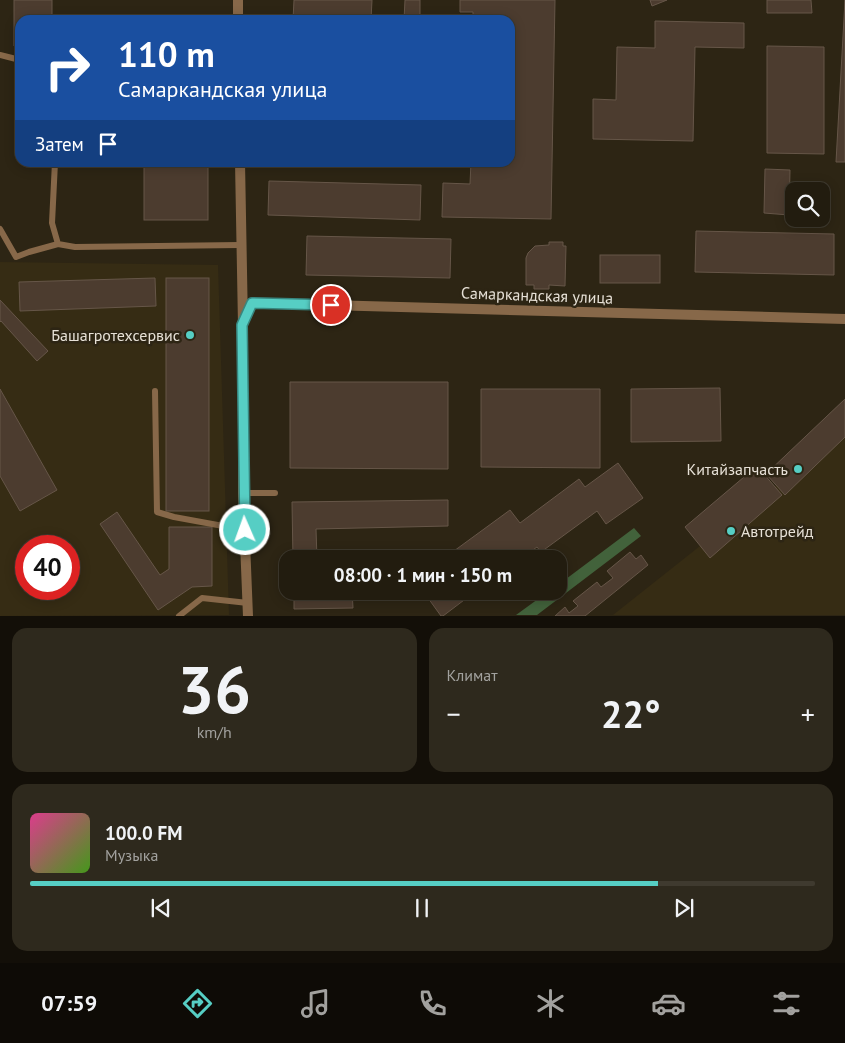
<!DOCTYPE html>
<html lang="ru">
<head>
<meta charset="utf-8">
<style>
  :root { --surface:#221c0f; --page:#2e291d; --text:#f1f3f6; --muted:#a2a19e; --line:#3f3a2f; --accent:#56cec4 }
  body { margin:0; font-family:"PT Sans",sans-serif; background:var(--page); color:var(--text); height:100vh; display:flex; flex-direction:column; font-size:19px; white-space:nowrap }
  * { box-sizing:border-box; margin:0 }
  p { font-size:16px; color:var(--muted) }
  .icon { flex:none; width:28px; height:28px; fill:none; stroke:currentColor; stroke-width:2; stroke-linecap:round; stroke-linejoin:round }
  .map { position:relative; height:616px; overflow:hidden }
  .side { display:flex; flex-direction:column; gap:12px; padding:12px; background:#130f08; flex:1 }
  .side>* { flex:none }
  .top-card { position:absolute; left:15px; top:15px; width:500px; height:152px; border-radius:15px; box-shadow:0 2px 12px #0003,0 0 0 1px var(--line); background:#1a4fa0; color:#fff; overflow:hidden }
  .controls { position:absolute; left:785px; top:182px; display:grid; gap:10px }
  .controls a { display:grid; place-items:center; width:45px; height:45px; border-radius:10px; background:var(--surface); box-shadow:0 2px 12px #0003,0 0 0 1px var(--line); font-size:25px }
  .speed { position:absolute; left:15px; top:535px; display:flex; gap:10px; font-size:25px; font-weight:700; text-align:center }
  .speed>* { display:grid; place-content:center; width:65px; height:65px; border-radius:50%; background:var(--surface); box-shadow:0 2px 12px #0003,0 0 0 1px var(--line); line-height:1 }
  .speed .limit { border:8px solid #d22; background:#fff; color:#111 }
  .pin { position:absolute; display:grid; place-items:center; width:42px; height:42px; color:#fff; margin:-21px; border:2px solid #fff; border-radius:50%; box-shadow:0 1px 5px #0007 }
  .me { position:absolute; width:55px; margin:-28px; rotate:358deg; stroke-linejoin:round; filter:drop-shadow(0 0 4px #0008) }
  .turn { display:flex; align-items:center; gap:18px; height:105px; padding:0 20px; font-size:22px }
  .turn .icon { width:65px; height:65px; stroke-width:2.5 }
  .turn b { display:block; font-size:35px; line-height:42px }
  .then { display:flex; align-items:center; height:48px; padding:0 20px; background:#0003; gap:10px; font-size:19px }
  .big { font-size:38px; font-weight:600; line-height:1.1 }
  .side .card { flex:1; display:flex; flex-direction:column; justify-content:center; gap:8px; min-width:0; padding:0 18px; border-radius:15px; background:var(--page) }
  .side .dial { align-items:center; gap:0 }
  .dial b { font-size:65px; line-height:1 }
  .song { display:flex; align-items:center; gap:15px }
  .cover { width:60px; height:60px; border-radius:8px; background:linear-gradient(135deg,hsl(330 70% 55%),hsl(100 70% 35%)) }
  .played { height:5px; border-radius:2px; background:linear-gradient(90deg,var(--accent) 80%,var(--line) 80%) }
  .keys { display:flex; justify-content:space-around; direction:ltr }
  .heat { display:flex; justify-content:space-between; align-items:center; font-size:28px; direction:ltr }
  .side .tiles { flex:1; display:grid; gap:12px; grid-template-columns:1fr 1fr }
  .card:last-child { grid-column:span 2 }
  .trip { position:absolute; left:279px; top:550px; width:288px; height:50px; border-radius:15px; background:var(--surface); box-shadow:0 2px 12px #0003,0 0 0 1px var(--line); font-weight:600; line-height:50px; text-align:center }
  .tab-bar { display:flex; height:80px; justify-content:space-around; align-items:center; background:#0e0b06; color:var(--muted) }
  .tab-bar .icon { width:35px; height:35px }
  .tab-bar .active { color:var(--accent) }
  .tab-bar b { font-size:22px; color:var(--text) }
  .map>svg:first-child { display:block }
</style>
</head>
<body>
<div class="map">
<svg width="845" height="616" viewBox="0 0 845 616">
  <rect width="100%" height="100%" fill="#2d2514"/>
  <g fill="#362c14" fill-rule="evenodd">
    <path d="M0 262 218 265 229 615 0 616ZM26 546H69V589H26Z"/>
    <path d="M845 431V615H613Z"/>
  </g>
  <path fill="#42623b" d="M634 528 641 536 537 615H516L549 591H558V585Z"/>
  <g fill="#4c3c2f" stroke="#665648">
    <path d="M14 0H52V20H20V46H14Z"/>
    <path d="M294 0H372L371 20H293Z"/>
    <path d="M405 0H420V20H404Z"/>
    <path d="M460 0H555L551 219 442 217 443 183 470 184 471 162H510V20H473V12H460Z"/>
    <path d="M650 0H667L652 6Z"/>
    <path d="M767 0H811L812 13H767Z"/>
    <path d="M845 0V162H836Z"/>
    <path d="M655 21 744 23V48L695 47 693 141 593 139V99L616 100 617 47 655 48Z"/>
    <path d="M767 46 824 47V154L767 153Z"/>
    <rect x="144" y="162" width="64" height="58"/>
    <path d="M765 169 790 170 789 215 764 213Z"/>
    <path d="M269 181 421 185 420 220 268 215Z"/>
    <path d="M696 231 834 234V275L695 272Z"/>
    <path d="M307 236 451 239 450 278 306 275Z"/>
    <path d="M549 242H563V246H566L565 286 549 285V289H534V285H526V258L528 253 535 246 549 245Z"/>
    <rect x="600" y="255" width="60" height="28"/>
    <path d="M155 278 156 306 20 311 19 282Z"/>
    <rect x="166" y="278" width="43" height="233"/>
    <path d="M0 300 48 351 37 361 1 321 0 322Z"/>
    <path d="M290 382H448V469L290 468Z"/>
    <path d="M720 388 721 441 631 442V389Z"/>
    <path d="M0 389 57 490 20 511 0 476Z"/>
    <path d="M481 389H600V468L481 467Z"/>
    <path d="M845 399V437L785 495 766 474Z"/>
    <path d="M618 463 643 498 606 524 597 511 541 552 537 547 520 559H443L510 510 520 523 579 479 585 487Z"/>
    <path d="M757 466 782 495 710 558 685 527Z"/>
    <path d="M448 500V526L316 529 317 559H293L292 502Z"/>
    <path d="M117 512 160 575 169 569V527H212V586L192 587 158 610 100 524Z"/>
    <path d="M630 552 636 559 641 555 648 565 585 616H555L565 607 569 613 578 606 573 601 597 582 601 587 613 578 607 571Z"/>
    <path d="M294 591H352L353 608 294 609Z"/>
    <path d="M423 591H476L443 616H441Z"/>
  </g>
  <g fill="none" stroke-linecap="round" stroke-linejoin="round">
    <g stroke="#876849" stroke-width="6">
      <path d="M0 55 20 60"/>
      <path d="M55 162 52 223 58 244 75 247 240 245"/>
      <path d="M0 229 16 257 29 252 58 244"/>
      <path d="M155 391 157 512 174 517 245 530"/>
      <path d="M243 493H275"/>
      <path d="M179 616 202 598 248 603"/>
    </g>
    <path stroke="#876849" stroke-width="10" d="M243 324 252 303 845 319"/>
    <g stroke="#876849" stroke-width="10">
      <path d="M238 0V20"/>
      <path d="M240 162 243 325V493L248 616"/>
    </g>
  </g>
  <g fill="none" stroke-linecap="round" stroke-linejoin="round">
    <g stroke="#38867f" stroke-width="12">
      <path id="route" d="M245 530 242 325 252 303 331 305"/>
    </g>
    <use href="#route" stroke="#56cec4" stroke-width="9"/>
  </g>
  <g fill="#56cec4" stroke="#2d2514" stroke-width="2">
    <circle cx="190" cy="335" r="5"/>
    <circle cx="798" cy="469" r="5"/>
    <circle cx="731" cy="531" r="5"/>
  </g>
  <g text-anchor="middle" stroke-width="5" stroke-linejoin="round" paint-order="stroke">
    <g font-size="16" fill="#e7e1d7" stroke="#2d2514">
      <text transform="translate(537 295) rotate(2)" y="6">Самаркандская улица</text>
    </g>
    <g font-size="16" fill="#e7e1d7" stroke="#2d2514" text-anchor="end">
      <text x="180" y="341">Башагротехсервис</text>
      <text x="788" y="475">Китайзапчасть</text>
      <text x="741" y="537" text-anchor="start">Автотрейд</text>
    </g>
  </g>
</svg>
<div class="controls">
<a><svg class="icon" aria-label="search" viewBox="0 0 24 24"><circle cx="10" cy="10" r="6"/><path d="M15 15l6 6"/></svg></a>
</div>
<div class="speed"><div class="limit">40</div></div>
<div class="pin" style="left:331px;top:305px;background:#d93025"><svg class="icon" aria-label="arrive" viewBox="0 0 24 24"><path d="M6 21V4h12l-3 4 3 4H6"/></svg></div>
<svg class="me" style="left:245px;top:530px" viewBox="-20 -20 40 40"><circle r="17" fill="#56cec4" stroke="#fff" stroke-width="3"/><path d="M0-11L8 9 0 5-8 9z" fill="#fff"/></svg>
<div class="trip">08:00 · 1 мин · 150 m</div>
<div class="top-card">
<div class="turn"><svg class="icon" aria-label="right" viewBox="0 0 24 24"><path d="M7 20v-9h11M14 6l5 5-5 5"/></svg><div><b>110 m</b>Самаркандская улица</div></div>
<div class="then">Затем<svg class="icon" aria-label="arrive" viewBox="0 0 24 24"><path d="M6 21V4h12l-3 4 3 4H6"/></svg></div>
</div>
</div>
<section class="side">
<div class="tiles">
<div class="card dial"><b>36</b><p>km/h</p></div>
<div class="card"><p>Климат</p>
<div class="heat"><a>−</a><b class="big">22°</b><a>+</a></div>
</div>
<div class="card">
<div class="song"><i class="cover"></i><div><b>100.0 FM</b><p>Музыка</p></div></div>
<div class="played"></div>
<div class="keys"><svg class="icon" aria-label="previous" viewBox="0 0 24 24"><path d="M18 5L8 12l10 7zM5 5v14"/></svg><svg class="icon" aria-label="pause" viewBox="0 0 24 24"><path d="M8 5v14M16 5v14"/></svg><svg class="icon" aria-label="next" viewBox="0 0 24 24"><path d="M6 5l10 7-10 7zM19 5v14"/></svg></div>
</div>
</div>
</section>
<nav class="tab-bar">
<b>07:59</b>
<svg class="icon active" aria-label="directions" viewBox="0 0 24 24"><path d="M12 3l9 9-9 9-9-9zM9 14v-3h6M13 9l2 2-2 2"/></svg>
<svg class="icon" aria-label="music" viewBox="0 0 24 24"><path d="M9 18V5l10-2v13"/><circle cx="6" cy="18" r="3"/><circle cx="16" cy="16" r="3"/></svg>
<svg class="icon" aria-label="phone" viewBox="0 0 24 24"><path d="M5 4h4l2 5-3 2q2 4 5 5l2-3 5 2v4C11 20 4 13 5 4z"/></svg>
<svg class="icon" aria-label="climate" viewBox="0 0 24 24"><path d="M12 3v18M4 7l16 10M4 17L20 7"/></svg>
<svg class="icon" aria-label="car" viewBox="0 0 24 24"><path d="M5 17H2v-5l4-1 3-4h7l3 4 3 1v5h-3M9 17h6M6 11h13"/><circle cx="7" cy="17" r="2"/><circle cx="17" cy="17" r="2"/></svg>
<svg class="icon" aria-label="filters" viewBox="0 0 24 24"><path d="M4 7h16M4 17h16"/><circle cx="9" cy="7" r="2"/><circle cx="15" cy="17" r="2"/></svg>
</nav>
</body>
</html>
